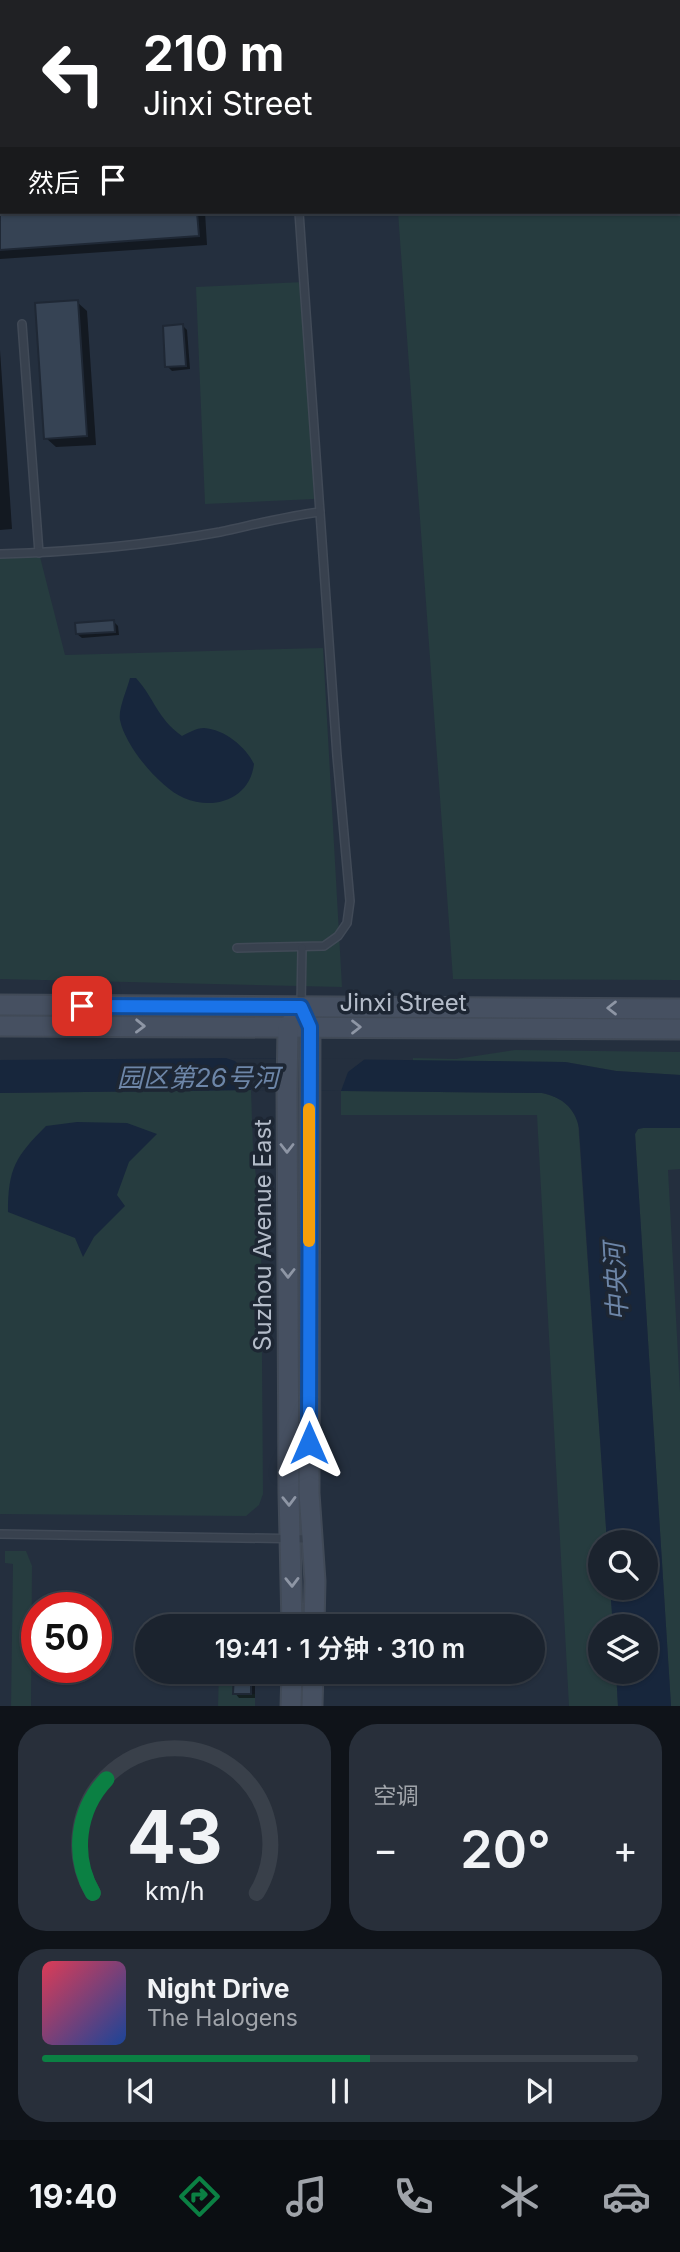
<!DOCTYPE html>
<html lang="zh">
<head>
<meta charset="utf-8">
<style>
  :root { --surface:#1b232e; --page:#282f3a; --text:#f1f3f6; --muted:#a0a4aa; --line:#39404a; --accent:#0b8043 }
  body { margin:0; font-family:Inter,"Noto Sans SC",sans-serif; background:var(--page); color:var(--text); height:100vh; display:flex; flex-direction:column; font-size:26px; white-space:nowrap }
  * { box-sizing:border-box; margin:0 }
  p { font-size:23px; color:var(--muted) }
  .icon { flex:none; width:38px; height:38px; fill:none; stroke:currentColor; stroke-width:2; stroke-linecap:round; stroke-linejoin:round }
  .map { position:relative; height:1706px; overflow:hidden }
  .sheet { display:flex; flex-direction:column; gap:18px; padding:18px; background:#0f1319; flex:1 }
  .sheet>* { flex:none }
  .banner { position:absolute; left:0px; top:0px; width:681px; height:214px; box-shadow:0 2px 5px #0004,0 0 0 2px var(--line); background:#202124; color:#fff; overflow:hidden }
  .tools { position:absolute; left:588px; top:1530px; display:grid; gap:14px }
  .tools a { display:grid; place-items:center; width:70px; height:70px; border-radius:50%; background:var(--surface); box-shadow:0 2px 5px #0004,0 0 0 2px var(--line); font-size:35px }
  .speed { position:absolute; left:21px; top:1592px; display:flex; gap:14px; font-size:35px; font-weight:700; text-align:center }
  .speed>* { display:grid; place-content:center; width:91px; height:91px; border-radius:50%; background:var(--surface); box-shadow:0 2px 5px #0004,0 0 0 2px var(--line); line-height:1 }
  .speed .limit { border:10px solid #d22; background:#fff; color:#111 }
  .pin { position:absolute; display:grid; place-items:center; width:60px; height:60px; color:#fff; margin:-30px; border-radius:14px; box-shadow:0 4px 10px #0006 }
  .me { position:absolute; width:77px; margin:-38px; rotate:0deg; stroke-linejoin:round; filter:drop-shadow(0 0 5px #0008) }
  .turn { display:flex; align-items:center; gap:24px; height:147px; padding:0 28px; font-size:32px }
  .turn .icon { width:91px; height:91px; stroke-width:2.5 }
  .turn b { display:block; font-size:49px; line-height:60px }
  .then { display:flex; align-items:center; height:66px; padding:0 28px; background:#0003; gap:14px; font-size:26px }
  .big { font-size:52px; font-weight:600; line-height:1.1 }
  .sheet .card { flex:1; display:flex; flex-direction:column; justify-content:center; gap:10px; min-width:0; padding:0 24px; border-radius:28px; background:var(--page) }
  .sheet .dial { align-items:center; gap:0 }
  .dial svg { height:182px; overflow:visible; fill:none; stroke:var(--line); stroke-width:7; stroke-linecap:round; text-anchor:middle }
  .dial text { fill:var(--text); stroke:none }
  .song { display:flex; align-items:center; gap:21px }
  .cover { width:84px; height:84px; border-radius:10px; background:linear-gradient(135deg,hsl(350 70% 55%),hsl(220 70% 35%)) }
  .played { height:7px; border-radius:4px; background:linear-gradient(90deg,var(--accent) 55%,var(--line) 55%) }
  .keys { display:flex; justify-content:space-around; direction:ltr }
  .heat { display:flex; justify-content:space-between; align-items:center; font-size:38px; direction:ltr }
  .sheet .tiles { flex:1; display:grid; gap:18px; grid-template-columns:1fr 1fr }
  .card:last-child { grid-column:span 2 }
  .trip { position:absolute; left:135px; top:1614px; width:410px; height:70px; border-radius:35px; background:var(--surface); box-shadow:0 2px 5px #0004,0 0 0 2px var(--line); font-weight:600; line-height:70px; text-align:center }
  .tabs { display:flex; height:112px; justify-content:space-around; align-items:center; background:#0b0e12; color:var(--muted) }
  .tabs .icon { width:49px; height:49px }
  .tabs .on { color:var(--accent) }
  .tabs b { font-size:32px; color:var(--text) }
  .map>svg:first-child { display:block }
</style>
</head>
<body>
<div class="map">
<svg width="680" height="1706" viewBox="0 0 680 1706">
  <rect width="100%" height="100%" fill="#242f3e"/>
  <g fill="#263c3f">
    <path d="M383 0H680V980L453 979 398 212H679V2Z"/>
    <path d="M304 282 314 499 205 504 196 287Z"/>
    <path d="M0 551 39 553 65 655 323 648 342 987 0 979Z"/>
    <path d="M515 1050 680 1052V1075L616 1071 565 1062 413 1061V1058L456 1059Z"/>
    <path d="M251 1090 253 1148 261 1226 263 1494 259 1505 246 1516 0 1514V1093Z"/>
    <path d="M341 1091 542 1093C560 1097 570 1104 578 1121L607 1542H600V1587H610L613 1626H600V1671H616L618 1706H569L537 1115H341Z"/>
    <path d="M643 1128H680V1169L668 1170 680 1392V1706H671L635 1134 638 1129Z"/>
    <path d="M5 1551H26L32 1566 31 1706H11L13 1564 5 1563Z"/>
    <path d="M219 1671H234V1694H255V1706H218Z"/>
  </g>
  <g fill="#17263c">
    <path d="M130 678H136C155 699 156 717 182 736 188 733 196 728 204 728 224 729 246 747 254 764 250 799 214 811 184 798 160 788 125 746 120 720 118 709 127 690 130 678Z"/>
    <path d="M226 1058 565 1062 616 1071 680 1075V1128H643L638 1129 635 1134 671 1706H618L616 1671H646V1626H613L610 1587H646V1542H607L579 1128C575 1107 561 1097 542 1093L251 1090 0 1093V1060Z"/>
    <path d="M77 1122 127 1123 157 1134 129 1162 117 1195 125 1206 94 1237 83 1257 75 1238 8 1212C8 1168 16 1156 46 1126Z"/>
  </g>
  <path fill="#242f3e" d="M226 1058 365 1059 348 1072 341 1091 251 1090 247 1073 235 1061Z"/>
  <g fill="#0007">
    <path d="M0 0H271V2H2L0 101Z"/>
    <path d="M0 160H2V212H205L207 245 0 259Z"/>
    <path d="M77 302 87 311 96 445 56 447 46 438Z"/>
    <path d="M183 326 187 330 190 369 172 371 167 366Z"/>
    <path d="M0 350 12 529 0 530Z"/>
    <path d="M114 622 118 626 119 635 82 638 77 634Z"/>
    <path d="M235 1671H255V1698H239L235 1693Z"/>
  </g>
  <g fill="#364354" stroke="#1f2835" stroke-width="2">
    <path d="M0 212H197L199 236 0 250Z"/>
    <path d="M78 300 87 436 44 439 35 303Z"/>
    <path d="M183 324 186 366 165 367 163 326Z"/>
    <path d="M114 620 115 632 76 634 75 623Z"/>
    <path d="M234 1671H251V1694H233Z"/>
  </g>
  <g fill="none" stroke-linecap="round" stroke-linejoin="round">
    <g stroke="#414a57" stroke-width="10">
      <g id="service">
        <path d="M283 0V2"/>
        <path d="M22 324 39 553"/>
        <path d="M0 554C73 552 148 545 220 532 253 525 286 516 320 512"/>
        <path d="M237 948 324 946 338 936 347 923 350 901 337 756 299 212"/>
        <path d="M301 1006 302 948"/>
        <path d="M0 1534 310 1539"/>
      </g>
    </g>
    <g stroke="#414a57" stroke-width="23">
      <g id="secondary">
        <path d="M0 1005 680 1009"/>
        <path d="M305 1016 310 1027 309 1493 315 1581 314 1626"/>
        <path d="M0 1026 680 1029"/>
        <path d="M292 1626 289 1493 287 1090 288 1028 295 1017"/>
        <path d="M291 1706 292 1671"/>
        <path d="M312 1706 313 1671"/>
      </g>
    </g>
    <use href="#service" stroke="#38414e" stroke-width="7"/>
    <use href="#secondary" stroke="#465061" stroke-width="19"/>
  </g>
  <defs><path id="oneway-chevron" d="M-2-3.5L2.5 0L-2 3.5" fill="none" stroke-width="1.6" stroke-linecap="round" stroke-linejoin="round" transform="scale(1.75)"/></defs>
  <g stroke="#8e96a5">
    <use href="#oneway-chevron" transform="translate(612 1008) rotate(-180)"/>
    <use href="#oneway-chevron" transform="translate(140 1026) rotate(1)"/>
    <use href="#oneway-chevron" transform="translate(356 1027)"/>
    <use href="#oneway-chevron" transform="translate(287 1148) rotate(90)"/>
    <use href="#oneway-chevron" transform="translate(288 1273) rotate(90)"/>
    <use href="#oneway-chevron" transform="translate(289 1501) rotate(89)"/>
    <use href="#oneway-chevron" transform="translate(292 1582) rotate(89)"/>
  </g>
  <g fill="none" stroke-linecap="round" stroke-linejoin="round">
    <g stroke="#114b97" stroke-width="18">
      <path id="route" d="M82 1006 301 1007 310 1027 309 1443"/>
    </g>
    <use href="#route" stroke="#1a73e8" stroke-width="12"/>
    <path stroke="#f59e0b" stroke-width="12" d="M309 1241V1109"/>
  </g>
  <g text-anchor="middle" stroke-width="7" stroke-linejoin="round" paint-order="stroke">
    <g font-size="24" fill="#b4bcc9" stroke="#1d2633">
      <text x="403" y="1011">Jinxi Street</text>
      <text transform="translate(263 1235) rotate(-90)" y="8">Suzhou Avenue East</text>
    </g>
    <g font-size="26" font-style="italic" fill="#6d86a8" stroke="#1d2633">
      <text x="198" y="1087">园区第26号河</text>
      <text transform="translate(616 1282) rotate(-93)" y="9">中央河</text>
    </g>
  </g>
</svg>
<div class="tools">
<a><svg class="icon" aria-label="search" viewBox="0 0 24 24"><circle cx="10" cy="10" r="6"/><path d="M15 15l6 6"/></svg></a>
<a><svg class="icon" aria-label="layers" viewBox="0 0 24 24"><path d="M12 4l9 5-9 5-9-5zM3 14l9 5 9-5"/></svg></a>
</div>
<div class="speed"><div class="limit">50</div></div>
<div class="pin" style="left:82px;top:1006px;background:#d93025"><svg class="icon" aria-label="arrive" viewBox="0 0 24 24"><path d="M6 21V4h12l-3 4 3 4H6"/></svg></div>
<svg class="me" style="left:309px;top:1443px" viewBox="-20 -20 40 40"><path d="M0-17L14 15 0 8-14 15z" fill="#1a73e8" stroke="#fff" stroke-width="4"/></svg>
<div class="trip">19:41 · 1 分钟 · 310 m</div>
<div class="banner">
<div class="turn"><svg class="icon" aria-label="left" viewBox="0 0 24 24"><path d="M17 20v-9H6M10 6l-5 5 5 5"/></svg><div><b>210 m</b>Jinxi Street</div></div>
<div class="then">然后<svg class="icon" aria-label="arrive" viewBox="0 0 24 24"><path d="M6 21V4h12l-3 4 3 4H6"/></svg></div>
</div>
</div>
<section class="sheet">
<div class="tiles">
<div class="card dial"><svg viewBox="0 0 100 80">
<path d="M14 69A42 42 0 1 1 86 69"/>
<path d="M14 69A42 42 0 0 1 20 19" stroke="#0b8043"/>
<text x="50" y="56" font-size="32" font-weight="700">43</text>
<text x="50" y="72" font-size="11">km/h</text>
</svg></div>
<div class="card"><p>空调</p>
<div class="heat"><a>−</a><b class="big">20°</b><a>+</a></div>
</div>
<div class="card">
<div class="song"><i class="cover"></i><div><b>Night Drive</b><p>The Halogens</p></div></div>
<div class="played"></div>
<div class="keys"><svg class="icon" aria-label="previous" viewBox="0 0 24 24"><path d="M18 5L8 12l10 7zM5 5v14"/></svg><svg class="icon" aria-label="pause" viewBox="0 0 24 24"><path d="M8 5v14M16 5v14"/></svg><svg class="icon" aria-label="next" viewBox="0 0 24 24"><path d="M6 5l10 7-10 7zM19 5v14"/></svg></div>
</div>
</div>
</section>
<nav class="tabs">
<b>19:40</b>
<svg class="icon on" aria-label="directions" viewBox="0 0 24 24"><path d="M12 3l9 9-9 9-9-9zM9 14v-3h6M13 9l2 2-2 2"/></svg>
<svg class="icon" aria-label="music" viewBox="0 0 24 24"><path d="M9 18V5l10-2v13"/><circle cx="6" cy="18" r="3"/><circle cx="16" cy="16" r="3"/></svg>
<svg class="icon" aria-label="phone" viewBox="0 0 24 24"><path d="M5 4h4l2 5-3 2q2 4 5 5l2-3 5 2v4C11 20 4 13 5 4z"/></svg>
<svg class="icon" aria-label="climate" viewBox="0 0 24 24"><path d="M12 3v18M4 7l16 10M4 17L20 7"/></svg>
<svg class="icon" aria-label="car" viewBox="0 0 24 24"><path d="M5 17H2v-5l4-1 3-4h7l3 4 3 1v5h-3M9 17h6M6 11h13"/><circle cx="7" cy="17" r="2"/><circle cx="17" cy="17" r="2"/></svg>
</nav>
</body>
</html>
